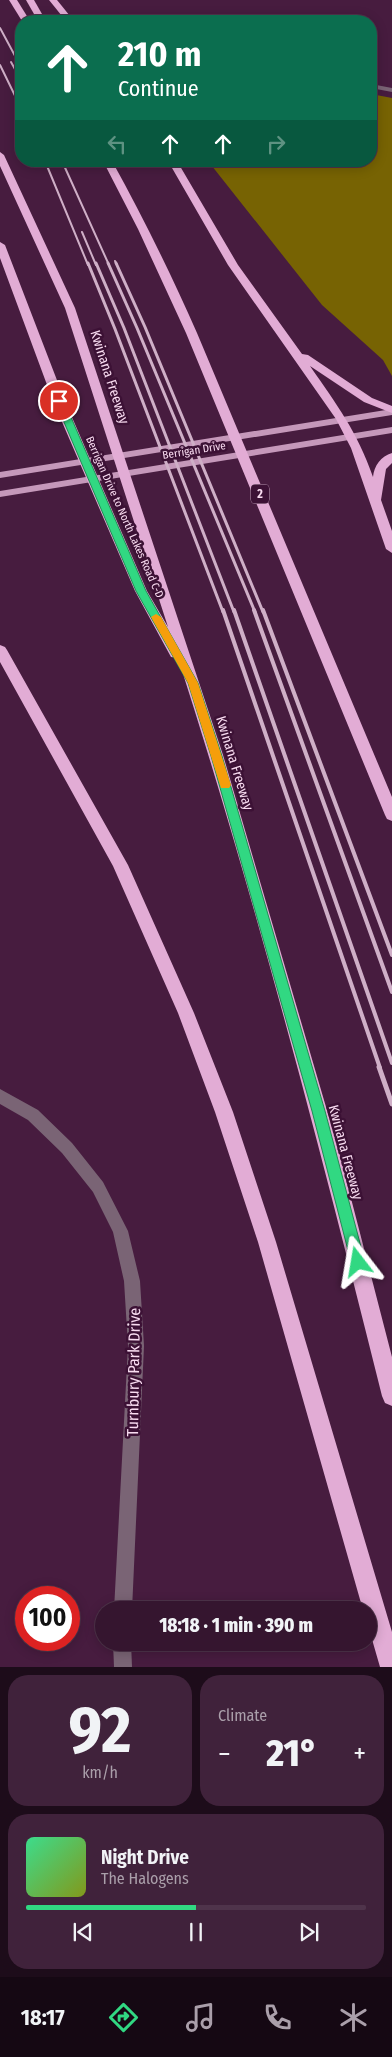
<!DOCTYPE html>
<html lang="en">
<head>
<meta charset="utf-8">
<style>
  :root { --surface:#35152f; --page:#40223b; --text:#f1f3f6; --muted:#aa9faa; --line:#4f344b; --accent:#31d882 }
  body { margin:0; font-family:"Fira Sans Condensed",sans-serif; background:var(--page); color:var(--text); height:100vh; display:flex; flex-direction:column; font-size:19px; white-space:nowrap }
  * { box-sizing:border-box; margin:0 }
  p { font-size:16px; color:var(--muted) }
  .icon { flex:none; width:28px; height:28px; fill:none; stroke:currentColor; stroke-width:2; stroke-linecap:round; stroke-linejoin:round }
  .map { position:relative; height:1667px; overflow:hidden }
  .panel { display:flex; flex-direction:column; gap:8px; padding:8px; background:#1d0c1a; flex:1 }
  .panel>* { flex:none }
  .guide { position:absolute; left:15px; top:15px; width:362px; height:152px; border-radius:20px; box-shadow:0 2px 12px #0003,0 0 0 1px var(--line); background:#0b6e4f; color:#fff; overflow:hidden }
  .speed { position:absolute; left:15px; top:1586px; display:flex; gap:10px; font-size:25px; font-weight:700; text-align:center }
  .speed>* { display:grid; place-content:center; width:65px; height:65px; border-radius:50%; background:var(--surface); box-shadow:0 2px 12px #0003,0 0 0 1px var(--line); line-height:1 }
  .speed .limit { border:8px solid #d22; background:#fff; color:#111 }
  .pin { position:absolute; display:grid; place-items:center; width:42px; height:42px; color:#fff; margin:-21px; border:2px solid #fff; border-radius:50%; box-shadow:0 1px 5px #0007 }
  .me { position:absolute; width:55px; margin:-28px; rotate:346deg; stroke-linejoin:round; filter:drop-shadow(0 0 4px #0008) }
  .turn { display:flex; align-items:center; gap:18px; height:105px; padding:0 20px; font-size:22px }
  .turn .icon { width:65px; height:65px; stroke-width:2.5 }
  .turn b { display:block; font-size:35px; line-height:42px }
  .lanes { display:flex; align-items:center; height:48px; padding:0 20px; background:#0003; justify-content:center; gap:25px; direction:ltr }
  .lanes .off { opacity:.35 }
  .big { font-size:38px; font-weight:800; line-height:1.1 }
  .panel .widget { flex:1; display:flex; flex-direction:column; justify-content:center; gap:8px; min-width:0; padding:0 18px; border-radius:20px; background:var(--page) }
  .panel .dial { align-items:center; gap:0 }
  .dial b { font-size:65px; line-height:1 }
  .song { display:flex; align-items:center; gap:15px }
  .cover { width:60px; height:60px; border-radius:8px; background:linear-gradient(135deg,hsl(150 70% 55%),hsl(70 70% 35%)) }
  .played { height:5px; border-radius:2px; background:linear-gradient(90deg,var(--accent) 50%,var(--line) 50%) }
  .keys { display:flex; justify-content:space-around; direction:ltr }
  .heat { display:flex; justify-content:space-between; align-items:center; font-size:28px; direction:ltr }
  .panel .tiles { flex:1; display:grid; gap:8px; grid-template-columns:1fr 1fr }
  .widget:last-child { grid-column:span 2 }
  .trip { position:absolute; left:95px; top:1601px; width:282px; height:50px; border-radius:25px; background:var(--surface); box-shadow:0 2px 12px #0003,0 0 0 1px var(--line); font-weight:800; line-height:50px; text-align:center }
  .tab-bar { display:flex; height:80px; justify-content:space-around; align-items:center; background:#150813; color:var(--muted) }
  .tab-bar .icon { width:35px; height:35px }
  .tab-bar .on { color:var(--accent) }
  .tab-bar b { font-size:22px; color:var(--text) }
  .map>svg:first-child { display:block }
</style>
</head>
<body>
<div class="map">
<svg width="392" height="1667" viewBox="0 0 392 1667">
  <rect width="100%" height="100%" fill="#471c3f"/>
  <path fill="#776303" d="M371 94 392 98V376L383 360 322 305 208 161H371Z"/>
  <g fill="none" stroke-linecap="round" stroke-linejoin="round">
    <g fill="#7a6475" fill-rule="evenodd">
      <path d="M371 84 392 88V92L371 88Z"/>
      <path d="M0 1089 38 1110 72 1143 103 1182 128 1231 140 1281 144 1346 132 1610H114L128 1346 124 1281 113 1232 93 1192 62 1153 28 1120 0 1104Z"/>
      <path d="M113 1642H131L132 1667H114Z"/>
    </g>
    <g fill="#c598ba" fill-rule="evenodd">
      <path d="M392 409V415L0 478V472Z"/>
      <path d="M392 427V433L0 497V491Z"/>
    </g>
    <g fill="#e2acd5" fill-rule="evenodd">
      <path d="M9 0H17L30 21H22Z"/>
      <path d="M26 0H34L46 21H38Z"/>
      <path d="M49 0H57L74 21H66Z"/>
      <path d="M0 152 4 155 75 308 223 755 338 1148 392 1357V1406L385 1403 382 1396C320 1148 256 901 178 658L171 657 135 591 53 401 0 258V242L5 245 65 401 147 591 168 627 65 308 0 166Z"/>
      <path d="M103 161H112C143 217 171 274 197 333L392 797V821L387 819 385 815 186 333 138 229Z"/>
      <path d="M168 161H177L238 265 302 354 308 355 372 398 392 406V413L364 402 310 366C337 405 357 431 373 477 374 466 381 456 392 453V463L386 469 381 500 392 531V553L386 549 351 448 336 419 228 265Z"/>
      <path d="M0 645 5 647 7 650 128 865 194 1013 233 1112 276 1242 392 1632V1667H380L369 1629V1610H363L258 1242 215 1112 178 1013 113 866 0 662Z"/>
    </g>
    <g stroke="#cfafc7" stroke-width="2">
      <path d="M0 28 21 67"/>
      <path d="M11 62 21 80"/>
      <path d="M0 65 21 108"/>
      <path d="M45 161 88 265"/>
      <path d="M62 161 109 265"/>
      <path d="M82 232 96 265"/>
      <path d="M115 261 117 265"/>
    </g>
    <g stroke="#cfafc7" stroke-width="3">
      <path d="M88 263 115 329 223 612"/>
      <path d="M96 263 124 328 234 612"/>
      <path d="M108 263 137 328 255 612"/>
      <path d="M116 263 145 327 263 612"/>
    </g>
    <g stroke="#cfafc7" stroke-width="4">
      <path d="M223 610 380 1068"/>
      <path d="M234 610 392 1063"/>
      <path d="M254 610 392 992"/>
      <path d="M263 610 392 955"/>
    </g>
    <path stroke="#cfafc7" stroke-width="5" d="M379 1067 392 1104"/>
  </g>
  <path fill="#31d882" stroke="#208c54" d="M56 399 64 401 146 591 198 683 222 756 325 1111 365 1262 363 1267 358 1269 353 1267 351 1262 312 1111 211 756 188 683 136 591 55 401Z"/>
  <path fill="#f59e0b" d="M156 614 161 617 198 683 231 785 229 788H221L220 785 188 683 151 617Z"/>
  <g text-anchor="middle" stroke-width="5" stroke-linejoin="round" paint-order="stroke">
    <g font-size="11" fill="#f9dcf1" stroke="#3c1135">
      <text transform="translate(194 450) rotate(-9)" y="4">Berrigan Drive</text>
      <text transform="translate(125 517) rotate(66)" y="4">Berrigan Drive to North Lakes Road C-D</text>
    </g>
    <rect fill="#3c1135" stroke="#c09fb9" stroke-width="1" x="251" y="484.5" width="18" height="19" rx="4"/>
    <g font-size="12" font-weight="bold" fill="#f9dcf1">
      <text x="260" y="498">2</text>
    </g>
    <g font-size="14" fill="#f9dcf1" stroke="#3c1135">
      <text transform="translate(110 377) rotate(72)" y="5">Kwinana Freeway</text>
      <text transform="translate(235 763) rotate(73)" y="5">Kwinana Freeway</text>
      <text transform="translate(346 1152) rotate(75)" y="5">Kwinana Freeway</text>
    </g>
    <g font-size="16" fill="#f9dcf1" stroke="#3c1135">
      <text transform="translate(133 1372) rotate(-89)" y="6">Turnbury Park Drive</text>
    </g>
  </g>
</svg>
<div class="speed"><div class="limit">100</div></div>
<div class="pin" style="left:59px;top:401px;background:#d93025"><svg class="icon" aria-label="arrive" viewBox="0 0 24 24"><path d="M6 21V4h12l-3 4 3 4H6"/></svg></div>
<svg class="me" style="left:358px;top:1262px" viewBox="-20 -20 40 40"><path d="M0-17L14 15 0 8-14 15z" fill="#31d882" stroke="#fff" stroke-width="4"/></svg>
<div class="trip">18:18 · 1 min · 390 m</div>
<div class="guide">
<div class="turn"><svg class="icon" aria-label="ahead" viewBox="0 0 24 24"><path d="M12 20V5M6 11l6-6 6 6"/></svg><div><b>210 m</b>Continue</div></div>
<div class="lanes"><svg class="icon off" aria-label="left" viewBox="0 0 24 24"><path d="M17 20v-9H6M10 6l-5 5 5 5"/></svg><svg class="icon" aria-label="ahead" viewBox="0 0 24 24"><path d="M12 20V5M6 11l6-6 6 6"/></svg><svg class="icon" aria-label="ahead" viewBox="0 0 24 24"><path d="M12 20V5M6 11l6-6 6 6"/></svg><svg class="icon off" aria-label="right" viewBox="0 0 24 24"><path d="M7 20v-9h11M14 6l5 5-5 5"/></svg></div>
</div>
</div>
<section class="panel">
<div class="tiles">
<div class="widget dial"><b>92</b><p>km/h</p></div>
<div class="widget"><p>Climate</p>
<div class="heat"><a>−</a><b class="big">21°</b><a>+</a></div>
</div>
<div class="widget">
<div class="song"><i class="cover"></i><div><b>Night Drive</b><p>The Halogens</p></div></div>
<div class="played"></div>
<div class="keys"><svg class="icon" aria-label="previous" viewBox="0 0 24 24"><path d="M18 5L8 12l10 7zM5 5v14"/></svg><svg class="icon" aria-label="pause" viewBox="0 0 24 24"><path d="M8 5v14M16 5v14"/></svg><svg class="icon" aria-label="next" viewBox="0 0 24 24"><path d="M6 5l10 7-10 7zM19 5v14"/></svg></div>
</div>
</div>
</section>
<nav class="tab-bar">
<b>18:17</b>
<svg class="icon on" aria-label="directions" viewBox="0 0 24 24"><path d="M12 3l9 9-9 9-9-9zM9 14v-3h6M13 9l2 2-2 2"/></svg>
<svg class="icon" aria-label="music" viewBox="0 0 24 24"><path d="M9 18V5l10-2v13"/><circle cx="6" cy="18" r="3"/><circle cx="16" cy="16" r="3"/></svg>
<svg class="icon" aria-label="phone" viewBox="0 0 24 24"><path d="M5 4h4l2 5-3 2q2 4 5 5l2-3 5 2v4C11 20 4 13 5 4z"/></svg>
<svg class="icon" aria-label="climate" viewBox="0 0 24 24"><path d="M12 3v18M4 7l16 10M4 17L20 7"/></svg>
</nav>
</body>
</html>
